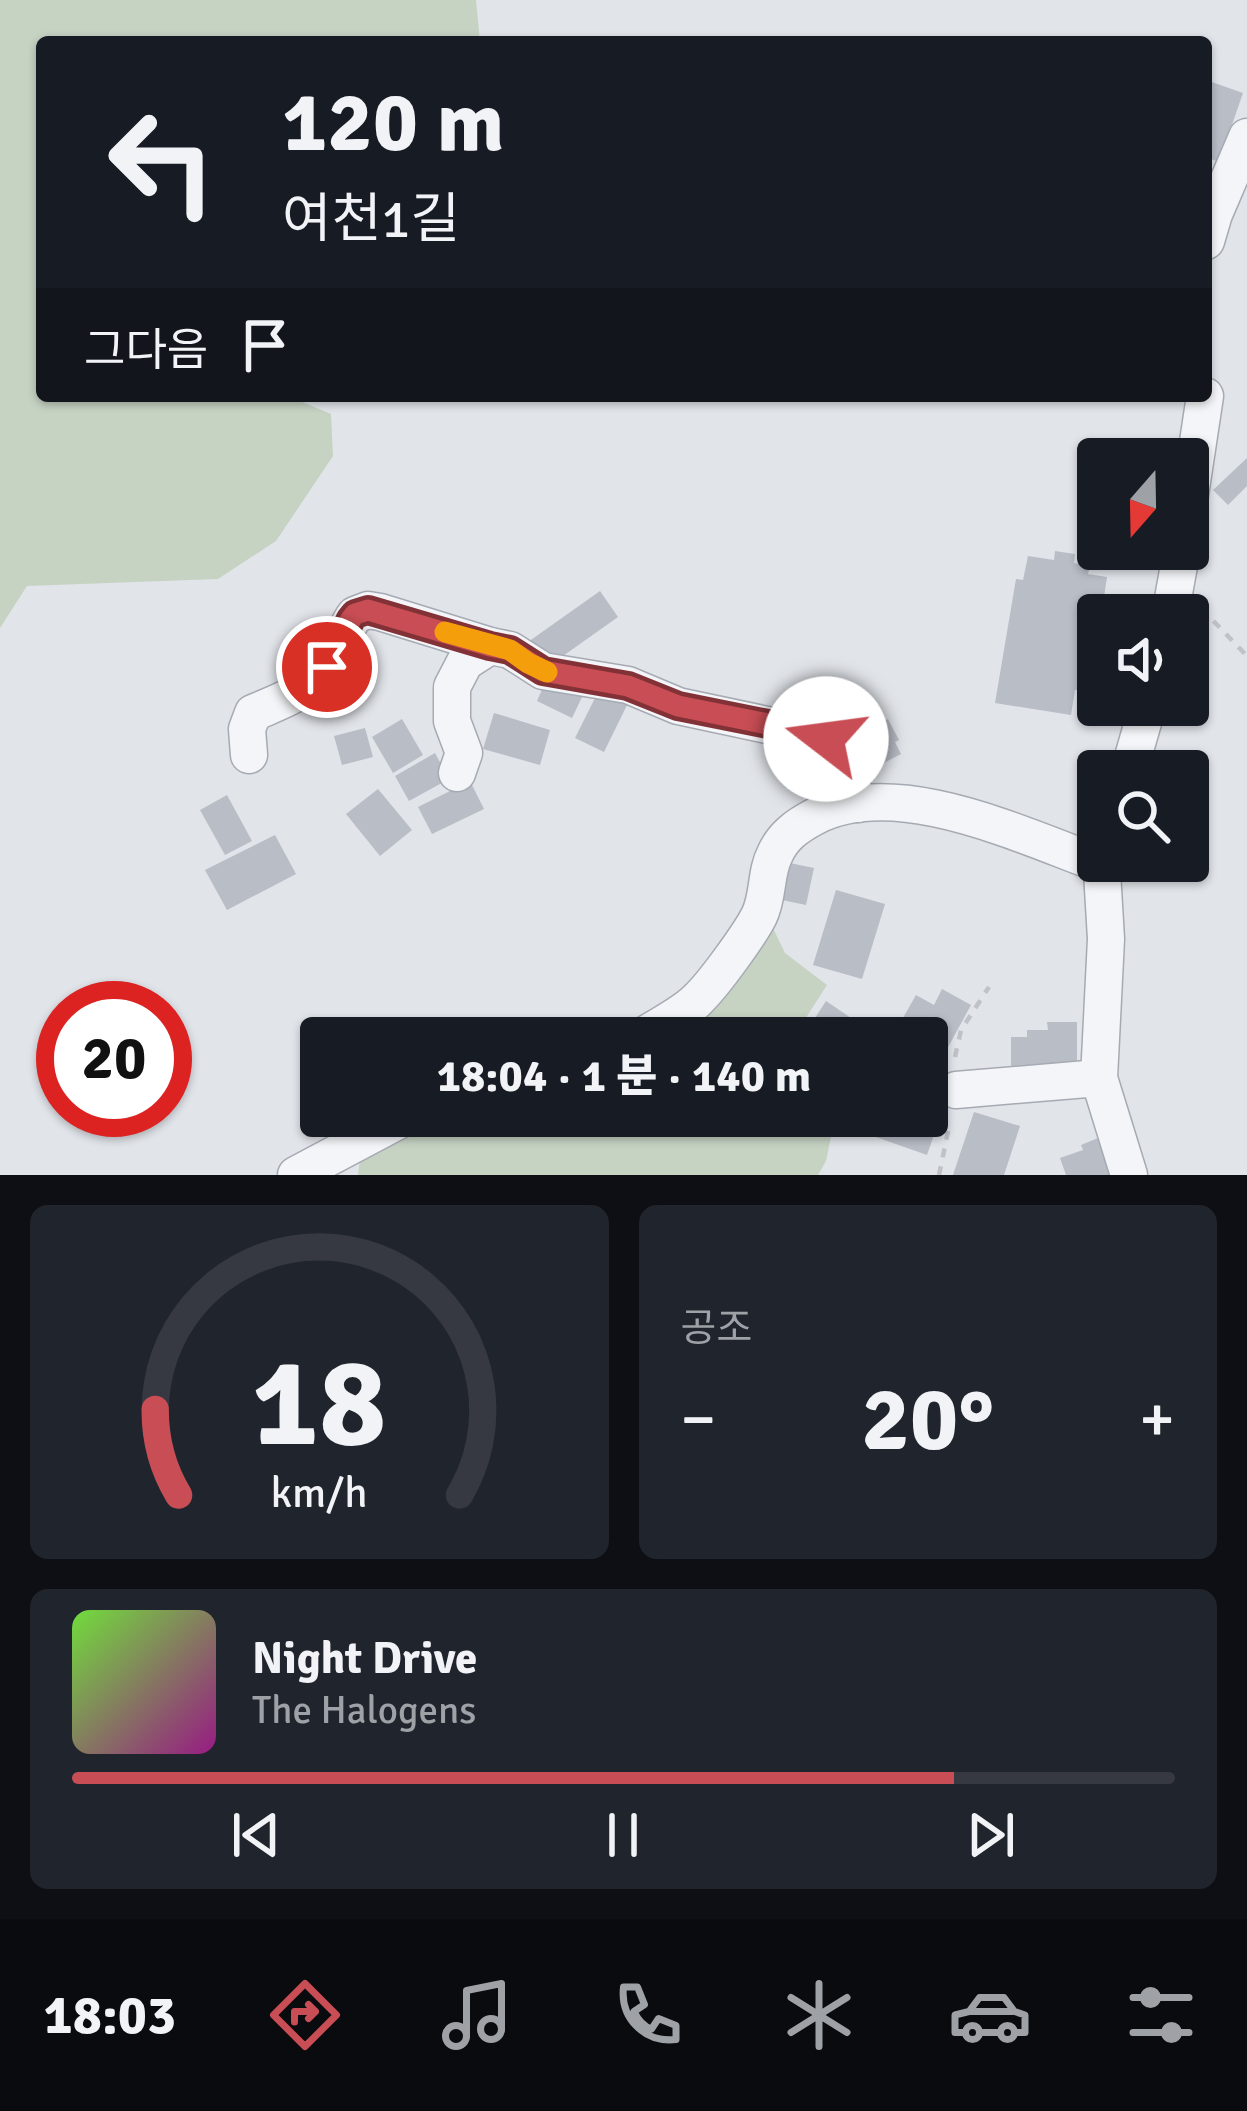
<!DOCTYPE html>
<html lang="ko">
<head>
<meta charset="utf-8">
<style>
  :root { --surface:#171b24; --page:#20242c; --text:#f1f3f6; --muted:#9ea1a6; --line:#363941; --accent:#c84d54 }
  body { margin:0; font-family:Signika,"Noto Sans KR",sans-serif; background:var(--page); color:var(--text); height:100vh; display:flex; flex-direction:column; font-size:45px; white-space:nowrap }
  * { box-sizing:border-box; margin:0 }
  p { font-size:39px; color:var(--muted) }
  .icon { flex:none; width:66px; height:66px; fill:none; stroke:currentColor; stroke-width:2; stroke-linecap:round; stroke-linejoin:round }
  .map { position:relative; height:1175px; overflow:hidden }
  .side { display:flex; flex-direction:column; gap:30px; padding:30px; background:#0d0f14; flex:1 }
  .side>* { flex:none }
  .banner { position:absolute; left:36px; top:36px; width:1176px; height:366px; border-radius:12px; box-shadow:0 3px 9px #0004; background:#171b24; color:var(--text); overflow:hidden }
  .needle { width:78px; rotate:200deg }
  .fabs { position:absolute; left:1077px; top:438px; display:grid; gap:24px }
  .fabs a { display:grid; place-items:center; width:132px; height:132px; border-radius:12px; background:var(--surface); box-shadow:0 3px 9px #0004; font-size:60px }
  .speed { position:absolute; left:36px; top:981px; display:flex; gap:24px; font-size:60px; font-weight:700; text-align:center }
  .speed>* { display:grid; place-content:center; width:156px; height:156px; border-radius:50%; background:var(--surface); box-shadow:0 3px 9px #0004; line-height:1 }
  .speed .limit { border:18px solid #d22; background:#fff; color:#111 }
  .pin { position:absolute; display:grid; place-items:center; width:102px; height:102px; color:#fff; margin:-51px; border:6px solid #fff; border-radius:50%; box-shadow:0 3px 12px #0007 }
  .me { position:absolute; width:132px; margin:-66px; rotate:285deg; stroke-linejoin:round; filter:drop-shadow(0 0 9px #0008) }
  .turn { display:flex; align-items:center; gap:42px; height:252px; padding:0 48px; font-size:54px }
  .turn .icon { width:156px; height:156px; stroke-width:2.5 }
  .turn b { display:block; font-size:84px; line-height:102px }
  .then { display:flex; align-items:center; height:114px; padding:0 48px; background:#0003; gap:24px; font-size:45px }
  .big { font-size:90px; font-weight:800; line-height:1.1 }
  .side .tile { flex:1; display:flex; flex-direction:column; justify-content:center; gap:18px; min-width:0; padding:0 42px; border-radius:18px; background:var(--page) }
  .side .dial { align-items:center; gap:0 }
  .dial svg { height:312px; overflow:visible; fill:none; stroke:var(--line); stroke-width:7; stroke-linecap:round; text-anchor:middle }
  .dial text { fill:var(--text); stroke:none }
  .song { display:flex; align-items:center; gap:36px }
  .cover { width:144px; height:144px; border-radius:18px; background:linear-gradient(135deg,hsl(100 70% 55%),hsl(310 70% 35%)) }
  .played { height:12px; border-radius:6px; background:linear-gradient(90deg,var(--accent) 80%,var(--line) 80%) }
  .keys { display:flex; justify-content:space-around; direction:ltr }
  .heat { display:flex; justify-content:space-between; align-items:center; font-size:66px; direction:ltr }
  .side .tiles { flex:1; display:grid; gap:30px; grid-template-columns:1fr 1fr }
  .tile:last-child { grid-column:span 2 }
  .trip { position:absolute; left:300px; top:1017px; width:648px; height:120px; border-radius:12px; background:var(--surface); box-shadow:0 3px 9px #0004; font-weight:800; line-height:120px; text-align:center }
  .tab-bar { display:flex; height:192px; justify-content:space-around; align-items:center; background:#090b0e; color:var(--muted) }
  .tab-bar .icon { width:84px; height:84px }
  .tab-bar .selected { color:var(--accent) }
  .tab-bar b { font-size:54px; color:var(--text) }
  .map>svg:first-child { display:block }
</style>
</head>
<body>
<div class="map">
<svg width="1247" height="1175" viewBox="0 0 1247 1175">
  <rect width="100%" height="100%" fill="#e1e4e9"/>
  <g fill="#c6d3c3">
    <path d="M0 0H476L480 42H42V396H288L331 414 333 456 276 541 218 579 27 586 0 628Z"/>
    <path d="M772 926 785 953 827 985 793 1038H659Z"/>
    <path d="M429 1116H808L832 1132 826 1161 818 1175H358L361 1151Z"/>
  </g>
  <g fill="#b9bdc6">
    <path d="M1206 80 1243 93 1219 162 1206 157Z"/>
    <path d="M1247 458V486L1228 505 1213 490Z"/>
    <path d="M1055 551 1075 554 1074 563 1090 566 1088 574 1107 577 1104 597 1095 596 1079 690H1075L1071 715 995 703 1016 579 1023 580 1028 556 1054 560Z"/>
    <path d="M600 591 618 617 546 668 528 642Z"/>
    <path d="M547 678 583 695 572 718 537 701Z"/>
    <path d="M598 692 631 697 604 752 575 738Z"/>
    <path d="M494 713 550 730 540 765 483 749Z"/>
    <path d="M402 719 423 755 393 773 372 737Z"/>
    <path d="M888 719 899 740 895 742 901 754 876 767 863 744 871 739 866 730Z"/>
    <path d="M365 728 373 757 342 765 334 736Z"/>
    <path d="M435 753 449 779 409 801 395 776Z"/>
    <path d="M470 781 484 809 432 834 418 807Z"/>
    <path d="M378 789 412 830 380 856 346 814Z"/>
    <path d="M227 795 252 841 225 855 200 810Z"/>
    <path d="M275 835 296 874 227 910 205 870Z"/>
    <path d="M785 862 814 868 806 905 777 899Z"/>
    <path d="M836 890 885 904 862 979 813 965Z"/>
    <path d="M942 989 971 1005 946 1051 899 1025 916 995 934 1005Z"/>
    <path d="M826 1001 854 1020 847 1032 850 1034 847 1038H802Z"/>
    <path d="M1047 1022H1077V1068L1011 1067V1037H1027V1030H1048Z"/>
    <path d="M974 1112 1020 1126 1004 1175H953Z"/>
    <path d="M861 1116H898L936 1129 927 1155 856 1130Z"/>
    <path d="M1098 1138 1112 1175H1066L1060 1158 1083 1150 1081 1145Z"/>
  </g>
  <g fill="none" stroke-linecap="round" stroke-linejoin="round">
    <g stroke="#a6aab3" stroke-width="39">
      <g id="minor">
        <path d="M1206 241 1214 214 1247 137"/>
        <path d="M1188 508 1205 396"/>
        <path d="M1170 615 1182 549"/>
        <path d="M249 755 247 729 253 713C290 697 318 689 337 650 344 638 347 625 355 615L368 610 380 612 490 646"/>
        <path d="M1129 771 1148 705"/>
        <path d="M457 773 464 753 452 721V687L465 662 490 646 510 650 543 671 628 685 678 706 819 736C844 750 849 778 858 804"/>
        <path d="M1104 861 1102 872 1106 939 1099 1078 1129 1175"/>
        <path d="M640 1038C659 1025 685 1014 700 997 715 982 750 934 759 916 769 896 765 873 775 854 783 836 797 826 814 817 896 774 1022 836 1103 865"/>
        <path d="M956 1090 1099 1078"/>
        <path d="M296 1175 407 1116"/>
      </g>
    </g>
    <g stroke="#bfc2c8" stroke-width="4.5" stroke-dasharray="9 9" stroke-linecap="butt">
      <path d="M1201 608 1247 656"/>
      <path d="M955 1057 961 1030 989 987"/>
      <path d="M939 1175 950 1122"/>
    </g>
    <use href="#minor" stroke="#f4f5f8" stroke-width="36"/>
  </g>
  <g fill="none" stroke-linecap="round" stroke-linejoin="round">
    <g stroke="#823237" stroke-width="30">
      <path id="route" d="M327 667 351 619 355 614 368 610 490 646 510 650 543 671 628 686 678 706 808 732 826 739"/>
    </g>
    <use href="#route" stroke="#c84d54" stroke-width="21"/>
    <path stroke="#f59e0b" stroke-width="21" d="M445 632 510 650 528 663 547 672"/>
  </g>
</svg>
<div class="fabs">
<a><svg class="needle" viewBox="-14 -14 28 28"><path d="M0-13l5 13h-10z" fill="#e53935"/><path d="M0 13l5-13h-10z" fill="#9ea1a6"/></svg></a>
<a><svg class="icon" aria-label="sound" viewBox="0 0 24 24"><path d="M4 9h4l5-4v14l-5-4H4zM17 9q2 3 0 6"/></svg></a>
<a><svg class="icon" aria-label="search" viewBox="0 0 24 24"><circle cx="10" cy="10" r="6"/><path d="M15 15l6 6"/></svg></a>
</div>
<div class="speed"><div class="limit">20</div></div>
<div class="pin" style="left:327px;top:667px;background:#d93025"><svg class="icon" aria-label="arrive" viewBox="0 0 24 24"><path d="M6 21V4h12l-3 4 3 4H6"/></svg></div>
<svg class="me" style="left:826px;top:739px" viewBox="-20 -20 40 40"><circle r="19" fill="#fff"/><path d="M0-13L10 11 0 6-10 11z" fill="#c84d54"/></svg>
<div class="trip">18:04 · 1 분 · 140 m</div>
<div class="banner">
<div class="turn"><svg class="icon" aria-label="left" viewBox="0 0 24 24"><path d="M17 20v-9H6M10 6l-5 5 5 5"/></svg><div><b>120 m</b>여천1길</div></div>
<div class="then">그다음<svg class="icon" aria-label="arrive" viewBox="0 0 24 24"><path d="M6 21V4h12l-3 4 3 4H6"/></svg></div>
</div>
</div>
<section class="side">
<div class="tiles">
<div class="tile dial"><svg viewBox="0 0 100 80">
<path d="M14 69A42 42 0 1 1 86 69"/>
<path d="M14 69A42 42 0 0 1 8 47" stroke="#c84d54"/>
<text x="50" y="56" font-size="32" font-weight="700">18</text>
<text x="50" y="72" font-size="11">km/h</text>
</svg></div>
<div class="tile"><p>공조</p>
<div class="heat"><a>−</a><b class="big">20°</b><a>+</a></div>
</div>
<div class="tile">
<div class="song"><i class="cover"></i><div><b>Night Drive</b><p>The Halogens</p></div></div>
<div class="played"></div>
<div class="keys"><svg class="icon" aria-label="previous" viewBox="0 0 24 24"><path d="M18 5L8 12l10 7zM5 5v14"/></svg><svg class="icon" aria-label="pause" viewBox="0 0 24 24"><path d="M8 5v14M16 5v14"/></svg><svg class="icon" aria-label="next" viewBox="0 0 24 24"><path d="M6 5l10 7-10 7zM19 5v14"/></svg></div>
</div>
</div>
</section>
<nav class="tab-bar">
<b>18:03</b>
<svg class="icon selected" aria-label="directions" viewBox="0 0 24 24"><path d="M12 3l9 9-9 9-9-9zM9 14v-3h6M13 9l2 2-2 2"/></svg>
<svg class="icon" aria-label="music" viewBox="0 0 24 24"><path d="M9 18V5l10-2v13"/><circle cx="6" cy="18" r="3"/><circle cx="16" cy="16" r="3"/></svg>
<svg class="icon" aria-label="phone" viewBox="0 0 24 24"><path d="M5 4h4l2 5-3 2q2 4 5 5l2-3 5 2v4C11 20 4 13 5 4z"/></svg>
<svg class="icon" aria-label="climate" viewBox="0 0 24 24"><path d="M12 3v18M4 7l16 10M4 17L20 7"/></svg>
<svg class="icon" aria-label="car" viewBox="0 0 24 24"><path d="M5 17H2v-5l4-1 3-4h7l3 4 3 1v5h-3M9 17h6M6 11h13"/><circle cx="7" cy="17" r="2"/><circle cx="17" cy="17" r="2"/></svg>
<svg class="icon" aria-label="filters" viewBox="0 0 24 24"><path d="M4 7h16M4 17h16"/><circle cx="9" cy="7" r="2"/><circle cx="15" cy="17" r="2"/></svg>
</nav>
</body>
</html>
